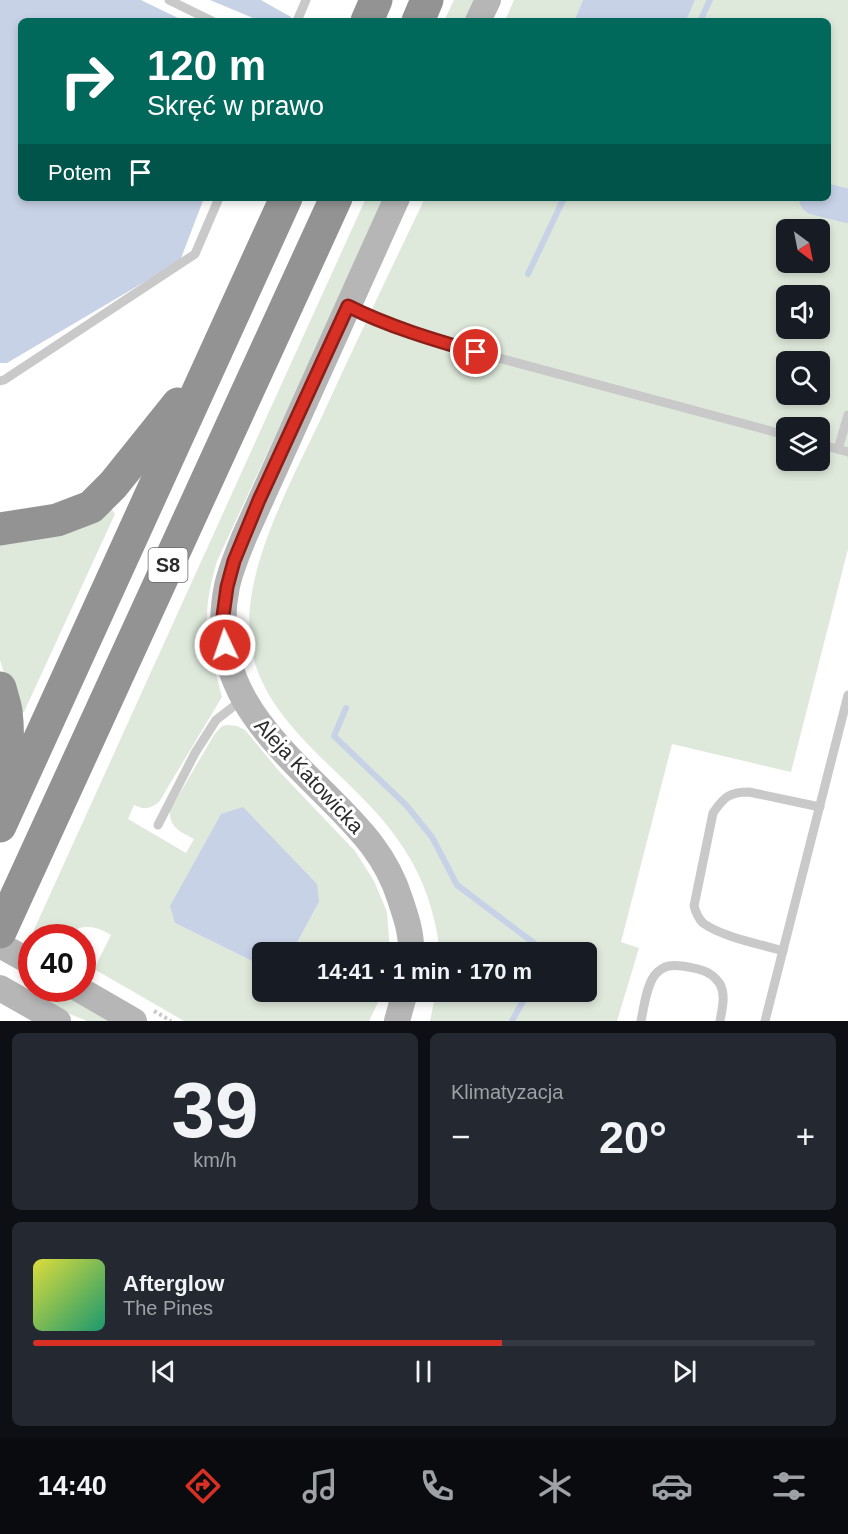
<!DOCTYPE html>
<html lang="pl">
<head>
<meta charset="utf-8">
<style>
  :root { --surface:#171b24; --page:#242831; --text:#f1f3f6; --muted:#9ea1a6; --line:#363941; --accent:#d93025 }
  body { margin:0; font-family:Helvetica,sans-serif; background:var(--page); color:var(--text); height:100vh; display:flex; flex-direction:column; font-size:22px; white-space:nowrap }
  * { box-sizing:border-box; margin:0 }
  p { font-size:20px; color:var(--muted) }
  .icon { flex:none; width:33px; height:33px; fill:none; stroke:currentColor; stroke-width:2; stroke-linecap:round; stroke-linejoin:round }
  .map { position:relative; height:1021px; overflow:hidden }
  .drawer { display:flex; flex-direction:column; gap:12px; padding:12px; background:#0d0f14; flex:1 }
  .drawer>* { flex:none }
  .banner { position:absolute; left:18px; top:18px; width:813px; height:183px; border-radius:9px; box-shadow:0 3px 9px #0003; background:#00695c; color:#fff; overflow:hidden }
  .needle { width:39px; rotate:148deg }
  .fabs { position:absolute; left:776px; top:219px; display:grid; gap:12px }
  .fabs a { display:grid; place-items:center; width:54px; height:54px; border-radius:9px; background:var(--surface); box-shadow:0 3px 9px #0003; font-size:30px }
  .speed { position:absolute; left:18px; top:924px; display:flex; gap:12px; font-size:30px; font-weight:700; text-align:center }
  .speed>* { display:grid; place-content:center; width:78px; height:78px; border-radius:50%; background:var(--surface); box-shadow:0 3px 9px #0003; line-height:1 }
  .speed .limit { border:9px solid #d22; background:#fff; color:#111 }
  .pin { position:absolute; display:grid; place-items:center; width:51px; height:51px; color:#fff; margin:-26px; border:3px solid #fff; border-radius:50%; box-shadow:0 2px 6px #0007 }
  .me { position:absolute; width:66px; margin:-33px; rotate:357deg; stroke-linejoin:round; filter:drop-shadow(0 0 4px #0008) }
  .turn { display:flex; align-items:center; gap:21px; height:126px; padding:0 30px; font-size:27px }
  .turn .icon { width:78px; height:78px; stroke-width:2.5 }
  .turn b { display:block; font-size:42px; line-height:51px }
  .then { display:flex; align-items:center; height:57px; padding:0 30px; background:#0003; gap:12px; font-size:22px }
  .big { font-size:45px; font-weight:800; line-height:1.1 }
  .drawer .widget { flex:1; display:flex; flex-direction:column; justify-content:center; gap:9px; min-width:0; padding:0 21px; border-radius:9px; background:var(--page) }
  .drawer .dial { align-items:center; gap:0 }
  .dial b { font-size:78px; line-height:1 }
  .song { display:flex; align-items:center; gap:18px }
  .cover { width:72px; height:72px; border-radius:9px; background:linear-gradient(135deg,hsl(60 70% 55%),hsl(160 70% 35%)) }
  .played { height:6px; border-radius:3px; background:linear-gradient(90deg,var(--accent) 60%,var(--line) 60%) }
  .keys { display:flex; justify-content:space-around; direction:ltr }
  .heat { display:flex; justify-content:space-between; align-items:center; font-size:33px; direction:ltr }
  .drawer .tiles { flex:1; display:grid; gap:12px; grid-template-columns:1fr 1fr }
  .widget:last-child { grid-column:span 2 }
  .trip { position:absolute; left:252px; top:942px; width:345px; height:60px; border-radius:9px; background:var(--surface); box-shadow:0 3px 9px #0003; font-weight:800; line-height:60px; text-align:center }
  .tab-bar { display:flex; height:96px; justify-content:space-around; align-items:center; background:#090b0e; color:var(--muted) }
  .tab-bar .icon { width:42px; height:42px }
  .tab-bar .on { color:var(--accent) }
  .tab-bar b { font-size:27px; color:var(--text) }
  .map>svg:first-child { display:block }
</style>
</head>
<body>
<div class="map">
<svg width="848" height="1021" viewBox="0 0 848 1021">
  <rect width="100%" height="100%" fill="#fff"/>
  <g fill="#dee9db" fill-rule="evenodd">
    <path d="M454 0H477L467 21H444Z"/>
    <path d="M514 0H583L574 21H505Z"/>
    <path d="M695 0H848V549L791 772 672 744 621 942 639 948 617 1021H430L436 992H586V952H439C439 938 435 922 431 908 422 874 403 844 381 818 334 763 257 715 250 638 242 567 295 475 324 412 357 340 391 269 425 198H828V21H686ZM786 230H819V262H786ZM786 296H819V328H786ZM786 362H819V394H786ZM786 428H819V460H786Z"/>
    <path d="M366 198H386L217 561C212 579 207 598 207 617 206 644 216 672 222 697L159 802C150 809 144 810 134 805L128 819 186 853 194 839C180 831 169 828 170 810L214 735 222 726 228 725 237 726 245 730 279 771 355 851 374 881 387 912 390 952H292L319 902 175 923 262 966V992H383L369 1021H184L94 969 111 935C104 931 97 927 88 927 76 926 70 935 62 937 52 940 41 937 33 932Z"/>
    <path d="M109 505 115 514 24 712 20 713 15 709 0 660V543Z"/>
    <path d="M35 989H54L113 1021H87L70 1014 34 992Z"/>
  </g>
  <g fill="#c8d2e7">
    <path d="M0 0H141L180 19 183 21H21V198H204L180 261 7 363H0Z"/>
    <path d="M210 0H261L291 17 289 21H260Z"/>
    <path d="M583 0H695L686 21H574Z"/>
    <path d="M243 807 317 884 319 902 292 952H262V966L175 923 170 906 221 814Z"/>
  </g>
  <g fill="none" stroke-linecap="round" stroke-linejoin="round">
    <g stroke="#c8d2e7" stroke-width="6">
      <path d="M700 21 710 0"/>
      <path d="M528 274 564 198"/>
      <path d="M346 708 334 736 406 805 432 837 457 885 534 943 539 952"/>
      <path d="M512 1021 528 992"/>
    </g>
    <path stroke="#c8d2e7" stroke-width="34" d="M816 198 848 206"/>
    <path stroke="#c9c9c9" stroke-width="4" stroke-dasharray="3 3" stroke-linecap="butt" d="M154 1011 171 1021"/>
    <g stroke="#c9c9c9" stroke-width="9">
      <path d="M169 0 212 21"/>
      <path d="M297 21 306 0"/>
      <path d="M349 306 367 315 454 346 786 435"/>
      <path d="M0 381 4 380 195 254 219 198"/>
      <path d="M819 444 848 452"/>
      <path d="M838 449 848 415"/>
      <path d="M158 825 195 753 216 720 243 699"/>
      <path d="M783 951C760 944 722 937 703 923 698 918 696 913 694 906L713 813C724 797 729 792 749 792L820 807"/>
      <path d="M641 1021C644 1007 646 988 654 976 658 971 663 967 669 966 678 964 703 969 710 974 714 976 717 980 720 984 726 996 722 1009 720 1021"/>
      <path d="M765 1021 848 695"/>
    </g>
    <g stroke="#b6b6b6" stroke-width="26">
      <path d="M478 21 488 0"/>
      <path d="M397 198 245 535C238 552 231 568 227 586 207 683 269 738 331 800 361 830 387 857 400 899 406 917 412 934 411 952"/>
      <path d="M0 945 32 963"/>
      <path d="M0 988 58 1021"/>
      <path d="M77 988 134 1021"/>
      <path d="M397 1021 405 992"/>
    </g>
    <g stroke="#939393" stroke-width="33">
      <path d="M367 21 376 0"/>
      <path d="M418 21 427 0"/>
      <path d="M0 529 57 520 91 507 113 485 178 404"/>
      <path d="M0 688C2 696 5 704 6 711 9 736 7 764 0 788"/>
      <path d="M0 826 286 198"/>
      <path d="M0 932 336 198"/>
    </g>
  </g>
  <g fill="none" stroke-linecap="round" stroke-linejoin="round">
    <g stroke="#8d1f18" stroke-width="15">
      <path id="route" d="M225 645 223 616 227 587 234 561 259 500 348 306C387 326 434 340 476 352"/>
    </g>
    <use href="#route" stroke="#d93025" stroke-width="10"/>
  </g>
  <g text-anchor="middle" stroke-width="6" stroke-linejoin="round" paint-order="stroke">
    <rect fill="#fff" stroke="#6b6b6b" stroke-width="1.5" x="148.5" y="548" width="39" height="34" rx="4.5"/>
    <g font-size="20" font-weight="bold" fill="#2c2c2c">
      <text x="168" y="572">S8</text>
    </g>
    <g font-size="21" fill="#2c2c2c" stroke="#fff">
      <text transform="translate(309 776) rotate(47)" y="7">Aleja Katowicka</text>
    </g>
  </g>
</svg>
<div class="fabs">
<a><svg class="needle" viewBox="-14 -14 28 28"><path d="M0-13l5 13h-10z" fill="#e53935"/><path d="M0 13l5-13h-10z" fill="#9ea1a6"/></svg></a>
<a><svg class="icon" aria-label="sound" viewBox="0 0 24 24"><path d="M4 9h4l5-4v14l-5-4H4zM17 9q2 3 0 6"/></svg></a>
<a><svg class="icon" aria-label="search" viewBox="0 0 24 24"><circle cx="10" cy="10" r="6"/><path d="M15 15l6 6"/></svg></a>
<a><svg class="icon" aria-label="layers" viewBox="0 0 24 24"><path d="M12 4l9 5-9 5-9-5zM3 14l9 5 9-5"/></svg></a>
</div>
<div class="speed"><div class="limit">40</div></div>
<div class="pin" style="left:476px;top:352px;background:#d93025"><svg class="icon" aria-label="arrive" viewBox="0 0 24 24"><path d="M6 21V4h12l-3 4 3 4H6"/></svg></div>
<svg class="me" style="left:225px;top:645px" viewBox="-20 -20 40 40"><circle r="17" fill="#d93025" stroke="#fff" stroke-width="3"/><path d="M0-11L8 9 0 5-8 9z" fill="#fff"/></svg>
<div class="trip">14:41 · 1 min · 170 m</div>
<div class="banner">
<div class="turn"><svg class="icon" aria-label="right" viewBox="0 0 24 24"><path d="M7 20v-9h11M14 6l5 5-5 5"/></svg><div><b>120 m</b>Skręć w prawo</div></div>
<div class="then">Potem<svg class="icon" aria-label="arrive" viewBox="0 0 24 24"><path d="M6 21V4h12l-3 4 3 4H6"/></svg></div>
</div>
</div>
<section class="drawer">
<div class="tiles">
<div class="widget dial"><b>39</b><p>km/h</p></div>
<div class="widget"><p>Klimatyzacja</p>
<div class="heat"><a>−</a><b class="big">20°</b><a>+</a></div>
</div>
<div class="widget">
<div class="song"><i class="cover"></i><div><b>Afterglow</b><p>The Pines</p></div></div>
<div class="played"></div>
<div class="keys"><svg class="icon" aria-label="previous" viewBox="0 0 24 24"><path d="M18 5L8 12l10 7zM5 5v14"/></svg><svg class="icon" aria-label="pause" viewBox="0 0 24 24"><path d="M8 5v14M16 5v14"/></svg><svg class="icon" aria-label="next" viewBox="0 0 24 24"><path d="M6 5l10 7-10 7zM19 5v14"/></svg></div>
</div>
</div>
</section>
<nav class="tab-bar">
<b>14:40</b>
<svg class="icon on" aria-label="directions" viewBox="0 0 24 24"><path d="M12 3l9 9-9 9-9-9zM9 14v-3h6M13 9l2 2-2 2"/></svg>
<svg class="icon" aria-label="music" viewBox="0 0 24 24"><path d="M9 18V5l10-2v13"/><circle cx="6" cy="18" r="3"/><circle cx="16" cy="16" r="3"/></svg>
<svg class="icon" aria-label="phone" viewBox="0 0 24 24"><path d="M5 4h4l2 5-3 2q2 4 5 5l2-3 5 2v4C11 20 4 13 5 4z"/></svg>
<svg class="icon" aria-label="climate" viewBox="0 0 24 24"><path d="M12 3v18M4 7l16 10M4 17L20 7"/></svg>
<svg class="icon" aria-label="car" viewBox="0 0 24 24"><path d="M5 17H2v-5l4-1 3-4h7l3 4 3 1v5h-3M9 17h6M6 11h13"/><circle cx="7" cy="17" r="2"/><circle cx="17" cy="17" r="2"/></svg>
<svg class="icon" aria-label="filters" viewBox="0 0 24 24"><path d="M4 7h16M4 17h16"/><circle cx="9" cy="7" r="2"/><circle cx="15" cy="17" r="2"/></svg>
</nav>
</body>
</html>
